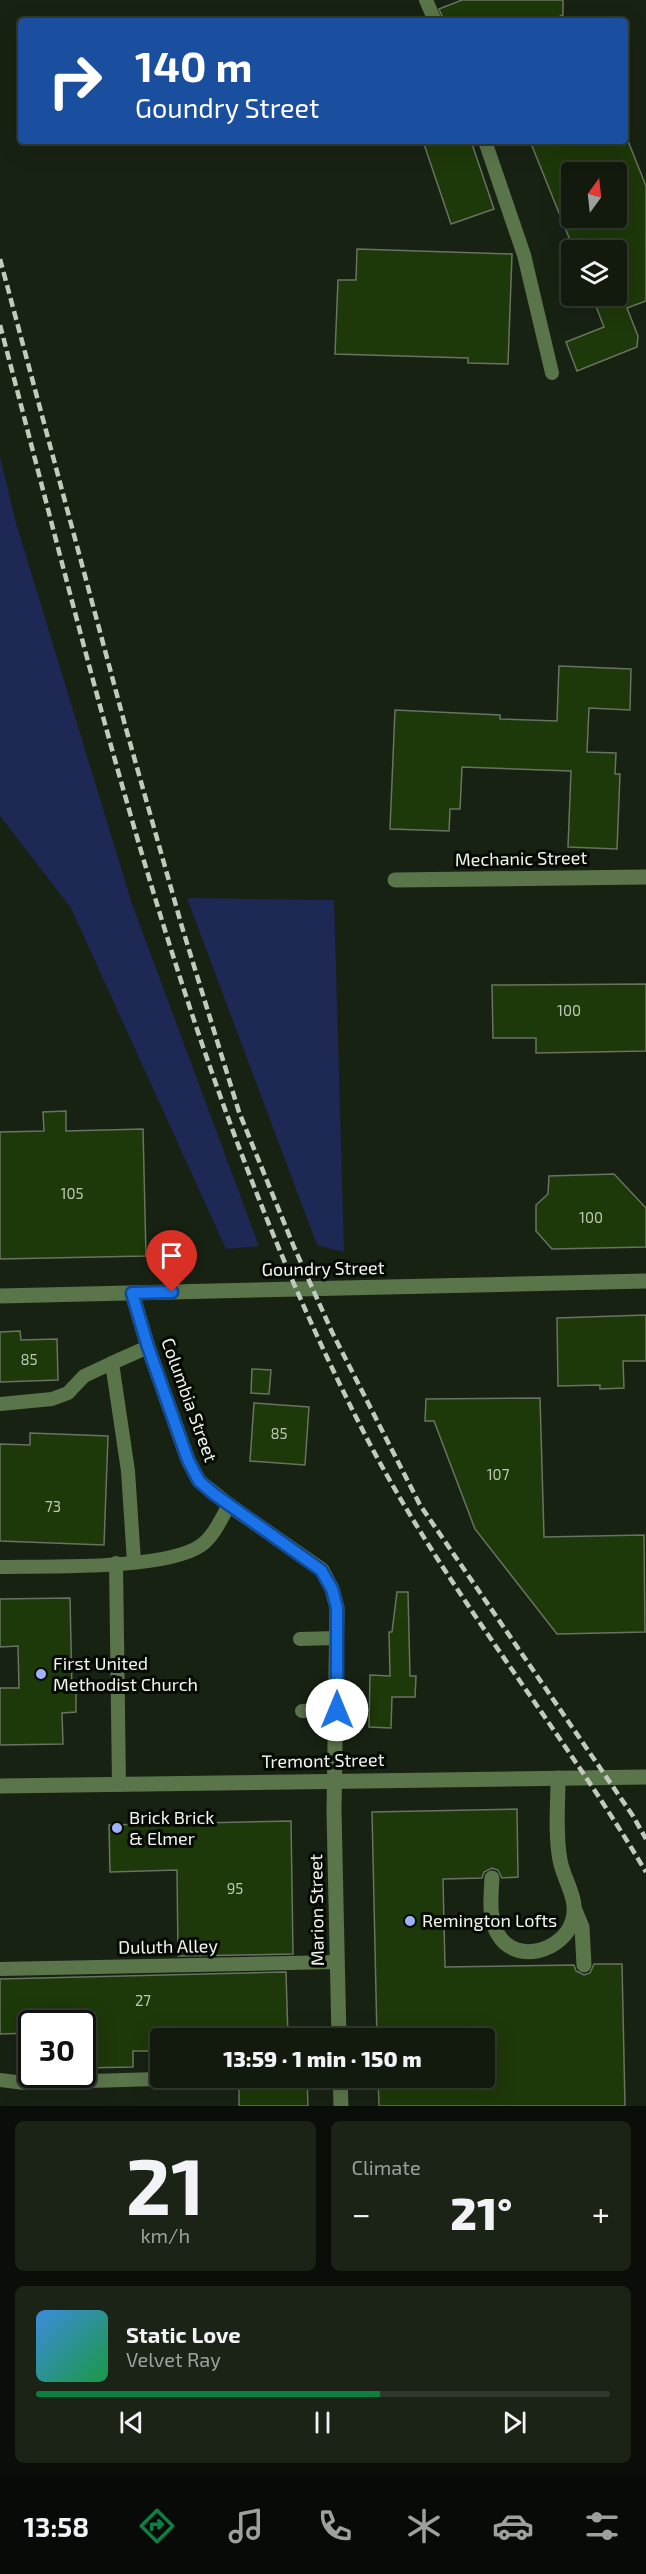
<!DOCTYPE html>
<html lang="en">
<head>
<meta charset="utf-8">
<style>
  :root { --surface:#121a0e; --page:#1b2317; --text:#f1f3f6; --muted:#9ca19e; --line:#31382e; --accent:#0b8043 }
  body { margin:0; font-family:"Exo 2",sans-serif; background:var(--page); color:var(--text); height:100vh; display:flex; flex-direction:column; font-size:22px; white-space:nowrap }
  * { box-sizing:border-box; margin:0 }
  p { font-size:20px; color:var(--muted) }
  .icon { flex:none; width:33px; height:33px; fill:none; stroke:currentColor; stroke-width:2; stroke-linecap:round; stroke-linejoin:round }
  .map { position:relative; height:2106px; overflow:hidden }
  .panel { display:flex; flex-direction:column; gap:15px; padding:15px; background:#0a0e08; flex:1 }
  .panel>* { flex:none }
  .guide { position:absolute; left:18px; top:18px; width:610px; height:126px; border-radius:6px; box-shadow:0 6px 24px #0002,0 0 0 2px var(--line); background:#1a4fa0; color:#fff; overflow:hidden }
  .needle { width:39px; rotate:15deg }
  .tools { position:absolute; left:561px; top:162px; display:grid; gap:12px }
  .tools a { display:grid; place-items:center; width:66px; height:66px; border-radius:6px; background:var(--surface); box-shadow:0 6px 24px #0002,0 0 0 2px var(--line); font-size:30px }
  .speed { position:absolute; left:18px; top:2010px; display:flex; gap:12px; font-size:30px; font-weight:700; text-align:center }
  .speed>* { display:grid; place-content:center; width:78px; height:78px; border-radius:50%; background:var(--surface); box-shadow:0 6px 24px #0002,0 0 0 2px var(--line); line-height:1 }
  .speed .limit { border:3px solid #111; border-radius:9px; background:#fff; color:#111 }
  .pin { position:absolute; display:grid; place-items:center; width:51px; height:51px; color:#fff; margin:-62px -26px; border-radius:50% 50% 50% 0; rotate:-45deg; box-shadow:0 0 6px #0007 }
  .pin .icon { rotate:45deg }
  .me { position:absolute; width:66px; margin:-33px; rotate:0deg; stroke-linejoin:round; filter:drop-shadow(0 0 4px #0008) }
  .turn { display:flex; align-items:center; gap:21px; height:126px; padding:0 18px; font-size:27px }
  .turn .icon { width:78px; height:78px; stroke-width:2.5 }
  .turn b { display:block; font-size:42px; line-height:51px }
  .big { font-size:45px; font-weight:800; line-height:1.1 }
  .panel .widget { flex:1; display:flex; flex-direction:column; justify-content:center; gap:9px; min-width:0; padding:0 21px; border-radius:9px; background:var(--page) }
  .panel .dial { align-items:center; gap:0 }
  .dial b { font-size:78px; line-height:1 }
  .song { display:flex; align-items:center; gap:18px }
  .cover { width:72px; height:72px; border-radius:9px; background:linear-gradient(135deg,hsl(210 70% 55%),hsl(140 70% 35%)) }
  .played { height:6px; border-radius:3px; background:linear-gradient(90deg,var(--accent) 60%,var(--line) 60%) }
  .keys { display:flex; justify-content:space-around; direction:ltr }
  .heat { display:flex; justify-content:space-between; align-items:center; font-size:33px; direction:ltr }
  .panel .tiles { flex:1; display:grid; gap:15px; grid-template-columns:1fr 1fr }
  .widget:last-child { grid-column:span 2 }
  .trip { position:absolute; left:150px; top:2028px; width:345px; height:60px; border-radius:6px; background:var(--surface); box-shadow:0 6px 24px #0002,0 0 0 2px var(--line); font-weight:800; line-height:60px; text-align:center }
  .menu { display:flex; height:96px; justify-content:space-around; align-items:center; background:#070a06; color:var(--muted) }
  .menu .icon { width:42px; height:42px }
  .menu .on { color:var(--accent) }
  .menu b { font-size:27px; color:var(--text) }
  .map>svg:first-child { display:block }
</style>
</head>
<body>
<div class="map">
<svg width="646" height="2106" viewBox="0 0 646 2106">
  <rect width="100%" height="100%" fill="#182213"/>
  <g fill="#1e2854">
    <path d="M0 457 16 523 132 904 259 1246 226 1249 71 908 0 816Z"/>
    <path d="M187 898 334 900 344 1252 317 1245Z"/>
  </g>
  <g fill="#1d3809" stroke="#687362" stroke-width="1.5" fill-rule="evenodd">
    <path d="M462 0H563V15L548 21H444L439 9Z"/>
    <path d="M423 141H471L494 209 451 224Z"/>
    <path d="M530 141H628L646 186V301L627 308 638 336 637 347 577 371 566 342 604 327 592 296H616V250H574ZM572 172H616V218H572Z"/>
    <path d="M357 249 512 254 508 364 468 363V358L335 354 338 280H356Z"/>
    <path d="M559 666 631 669 630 710 589 708 587 752 616 753 615 774H620L617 849 568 847 571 771 462 767 460 809H450L449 831 390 829 395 710 500 715V719L557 721Z"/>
    <path d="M646 984V1051L536 1053V1038H493L492 985Z"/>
    <path d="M66 1111V1131L143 1129 146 1256 0 1259V1132L44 1131 43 1112Z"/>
    <path d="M614 1174 646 1208V1247L552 1249 536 1231V1205L548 1194 549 1176Z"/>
    <path d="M646 1315V1361H623L624 1388 600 1389V1385L558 1386 557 1318Z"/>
    <path d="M20 1331 21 1340 57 1339 58 1380 0 1382V1332Z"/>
    <path d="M252 1369 271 1370 269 1394 251 1393Z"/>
    <path d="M540 1398 544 1537 644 1535 645 1632 557 1634 475 1529 434 1421H425L426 1399Z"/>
    <path d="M254 1403 309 1407 305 1465 250 1461Z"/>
    <path d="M30 1433 108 1436 104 1545 0 1541V1444L30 1445Z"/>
    <path d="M397 1592H408L410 1676H416L415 1697H392L391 1728 369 1727 370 1675 390 1676 389 1632H392Z"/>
    <path d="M70 1598 72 1691H76V1712L62 1713 63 1744 0 1745V1688H19L18 1646 0 1647V1599Z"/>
    <path d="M517 1809 518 1877 502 1878 498 1870 492 1868 484 1872 482 1878 443 1879 445 1967 574 1965 576 1971 584 1975 590 1973 594 1964H622L625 2106H379L378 2078H484V2038H377L372 1812Z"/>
    <path d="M291 1821 293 1954 178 1956 177 1870 110 1872 109 1825Z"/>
    <path d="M286 1972 288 2038H160V2051H133V2067L82 2068V2024H32V2033L0 2034V1979Z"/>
    <path d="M239 2078H307L308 2106H239Z"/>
  </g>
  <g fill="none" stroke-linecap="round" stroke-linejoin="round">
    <g stroke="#5a754a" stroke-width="14">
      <path d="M426 0 435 21"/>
      <path d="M485 141 524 255 552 373"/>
      <path d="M0 1404 52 1399 68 1393 84 1376 112 1363"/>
      <path d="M134 1562 128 1471 112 1363 148 1347"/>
      <path d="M116 1563 119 1785"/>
      <path d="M0 1567C46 1566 164 1570 200 1546 213 1538 221 1519 229 1505"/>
      <path d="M300 1639 337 1638"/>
      <path d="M302 1711 337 1710"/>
      <path d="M0 1969 337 1962"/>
      <path d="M0 2080 24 2083 157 2079"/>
    </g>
    <g stroke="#5a754a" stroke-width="15">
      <path d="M395 880 646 877"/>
      <path d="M132 1293 148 1347 188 1460 199 1481 229 1505 322 1570 332 1589 337 1608 334 1811 339 2038"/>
      <path d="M0 1786 646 1777"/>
      <path d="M492 1878C491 1897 488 1919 499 1936 518 1965 563 1950 572 1922 580 1900 564 1882 560 1860 555 1834 558 1805 558 1778"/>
      <path d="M575 1910 582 1927 584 1965"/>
      <path d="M340 2078 341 2106"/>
    </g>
    <path stroke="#5a754a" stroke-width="15" d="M0 1296 646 1281"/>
    <g stroke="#c2c9be" stroke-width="4.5" stroke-dasharray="9 4.5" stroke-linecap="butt">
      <path d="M0 259 125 725 182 927 239 1112 294 1247 332 1332 420 1505 633 1816 646 1839"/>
      <path d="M0 325C98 696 184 1076 358 1421 438 1581 555 1719 646 1872"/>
    </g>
  </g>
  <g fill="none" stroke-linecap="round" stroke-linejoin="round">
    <g stroke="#114b97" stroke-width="15">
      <path id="route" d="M172 1292 132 1293 148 1347 188 1460 199 1481 214 1494 321 1570 332 1589 337 1608V1710"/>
    </g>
    <use href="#route" stroke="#1a73e8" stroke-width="10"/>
  </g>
  <g fill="#9fb3fd" stroke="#060a05" stroke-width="2">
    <circle cx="41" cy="1674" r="6"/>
    <circle cx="117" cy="1828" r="6"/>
    <circle cx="410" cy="1921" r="6"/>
  </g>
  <g text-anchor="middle" stroke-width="6" stroke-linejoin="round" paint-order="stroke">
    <g font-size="15" fill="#bcc7b4">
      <text x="569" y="1016">100</text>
      <text x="72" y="1199">105</text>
      <text x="591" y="1223">100</text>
      <text x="29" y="1365">85</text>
      <text x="279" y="1439">85</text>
      <text x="498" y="1480">107</text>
      <text x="53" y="1512">73</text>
      <text x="235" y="1894">95</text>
      <text x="143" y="2006">27</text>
    </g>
    <g font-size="18" fill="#f1f7ed" stroke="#060a05">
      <text transform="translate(521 859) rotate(-1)" y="6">Mechanic Street</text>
      <text transform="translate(323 1269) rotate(-1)" y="6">Goundry Street</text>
      <text transform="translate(189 1400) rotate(70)" y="6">Columbia Street</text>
      <text transform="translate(323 1761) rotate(-1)" y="6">Tremont Street</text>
      <text transform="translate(317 1910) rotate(-91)" y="6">Marion Street</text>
      <text transform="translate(168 1947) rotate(-1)" y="6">Duluth Alley</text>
    </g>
    <g font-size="18" fill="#f1f7ed" stroke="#060a05" text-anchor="start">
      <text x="53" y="1670">First United<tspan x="53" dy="21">Methodist Church</tspan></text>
      <text x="129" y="1824">Brick Brick<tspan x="129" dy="21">&amp; Elmer</tspan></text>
      <text x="422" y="1927">Remington Lofts</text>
    </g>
  </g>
</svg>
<div class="tools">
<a><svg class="needle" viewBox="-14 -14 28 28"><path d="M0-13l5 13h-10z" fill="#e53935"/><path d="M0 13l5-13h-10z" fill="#9ca19e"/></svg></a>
<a><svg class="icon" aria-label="layers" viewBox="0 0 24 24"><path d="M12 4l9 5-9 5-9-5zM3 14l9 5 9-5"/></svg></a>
</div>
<div class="speed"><div class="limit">30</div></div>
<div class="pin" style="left:172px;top:1292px;background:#d93025"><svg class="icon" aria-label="arrive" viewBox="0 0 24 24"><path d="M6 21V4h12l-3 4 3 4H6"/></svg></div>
<svg class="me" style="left:337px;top:1710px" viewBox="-20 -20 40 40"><circle r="19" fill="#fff"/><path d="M0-13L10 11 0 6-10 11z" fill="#1a73e8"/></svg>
<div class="trip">13:59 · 1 min · 150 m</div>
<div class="guide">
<div class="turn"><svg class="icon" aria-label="right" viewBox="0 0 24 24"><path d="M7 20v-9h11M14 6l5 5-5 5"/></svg><div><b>140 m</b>Goundry Street</div></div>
</div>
</div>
<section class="panel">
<div class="tiles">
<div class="widget dial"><b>21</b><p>km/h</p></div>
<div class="widget"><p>Climate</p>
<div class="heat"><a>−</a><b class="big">21°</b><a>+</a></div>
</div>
<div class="widget">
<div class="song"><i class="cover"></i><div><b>Static Love</b><p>Velvet Ray</p></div></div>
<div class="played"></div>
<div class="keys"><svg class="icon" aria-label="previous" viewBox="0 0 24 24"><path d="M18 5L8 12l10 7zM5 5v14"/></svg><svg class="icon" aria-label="pause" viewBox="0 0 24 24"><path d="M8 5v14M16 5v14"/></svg><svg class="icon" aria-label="next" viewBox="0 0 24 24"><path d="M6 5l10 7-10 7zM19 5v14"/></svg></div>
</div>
</div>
</section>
<nav class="menu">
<b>13:58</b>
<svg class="icon on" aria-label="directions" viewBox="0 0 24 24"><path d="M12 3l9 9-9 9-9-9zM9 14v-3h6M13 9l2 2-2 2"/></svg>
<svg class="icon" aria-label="music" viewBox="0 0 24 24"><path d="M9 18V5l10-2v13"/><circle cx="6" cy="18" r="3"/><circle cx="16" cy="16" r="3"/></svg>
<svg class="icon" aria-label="phone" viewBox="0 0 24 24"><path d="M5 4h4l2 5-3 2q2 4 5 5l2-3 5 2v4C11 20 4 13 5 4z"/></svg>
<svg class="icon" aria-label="climate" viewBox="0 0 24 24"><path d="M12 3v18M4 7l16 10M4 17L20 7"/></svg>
<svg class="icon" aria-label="car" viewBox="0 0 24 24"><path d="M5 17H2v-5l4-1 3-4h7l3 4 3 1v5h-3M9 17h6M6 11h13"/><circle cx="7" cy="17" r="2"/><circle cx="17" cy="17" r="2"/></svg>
<svg class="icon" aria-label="filters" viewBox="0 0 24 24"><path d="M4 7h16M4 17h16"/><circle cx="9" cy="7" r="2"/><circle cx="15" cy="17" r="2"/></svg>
</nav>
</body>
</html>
